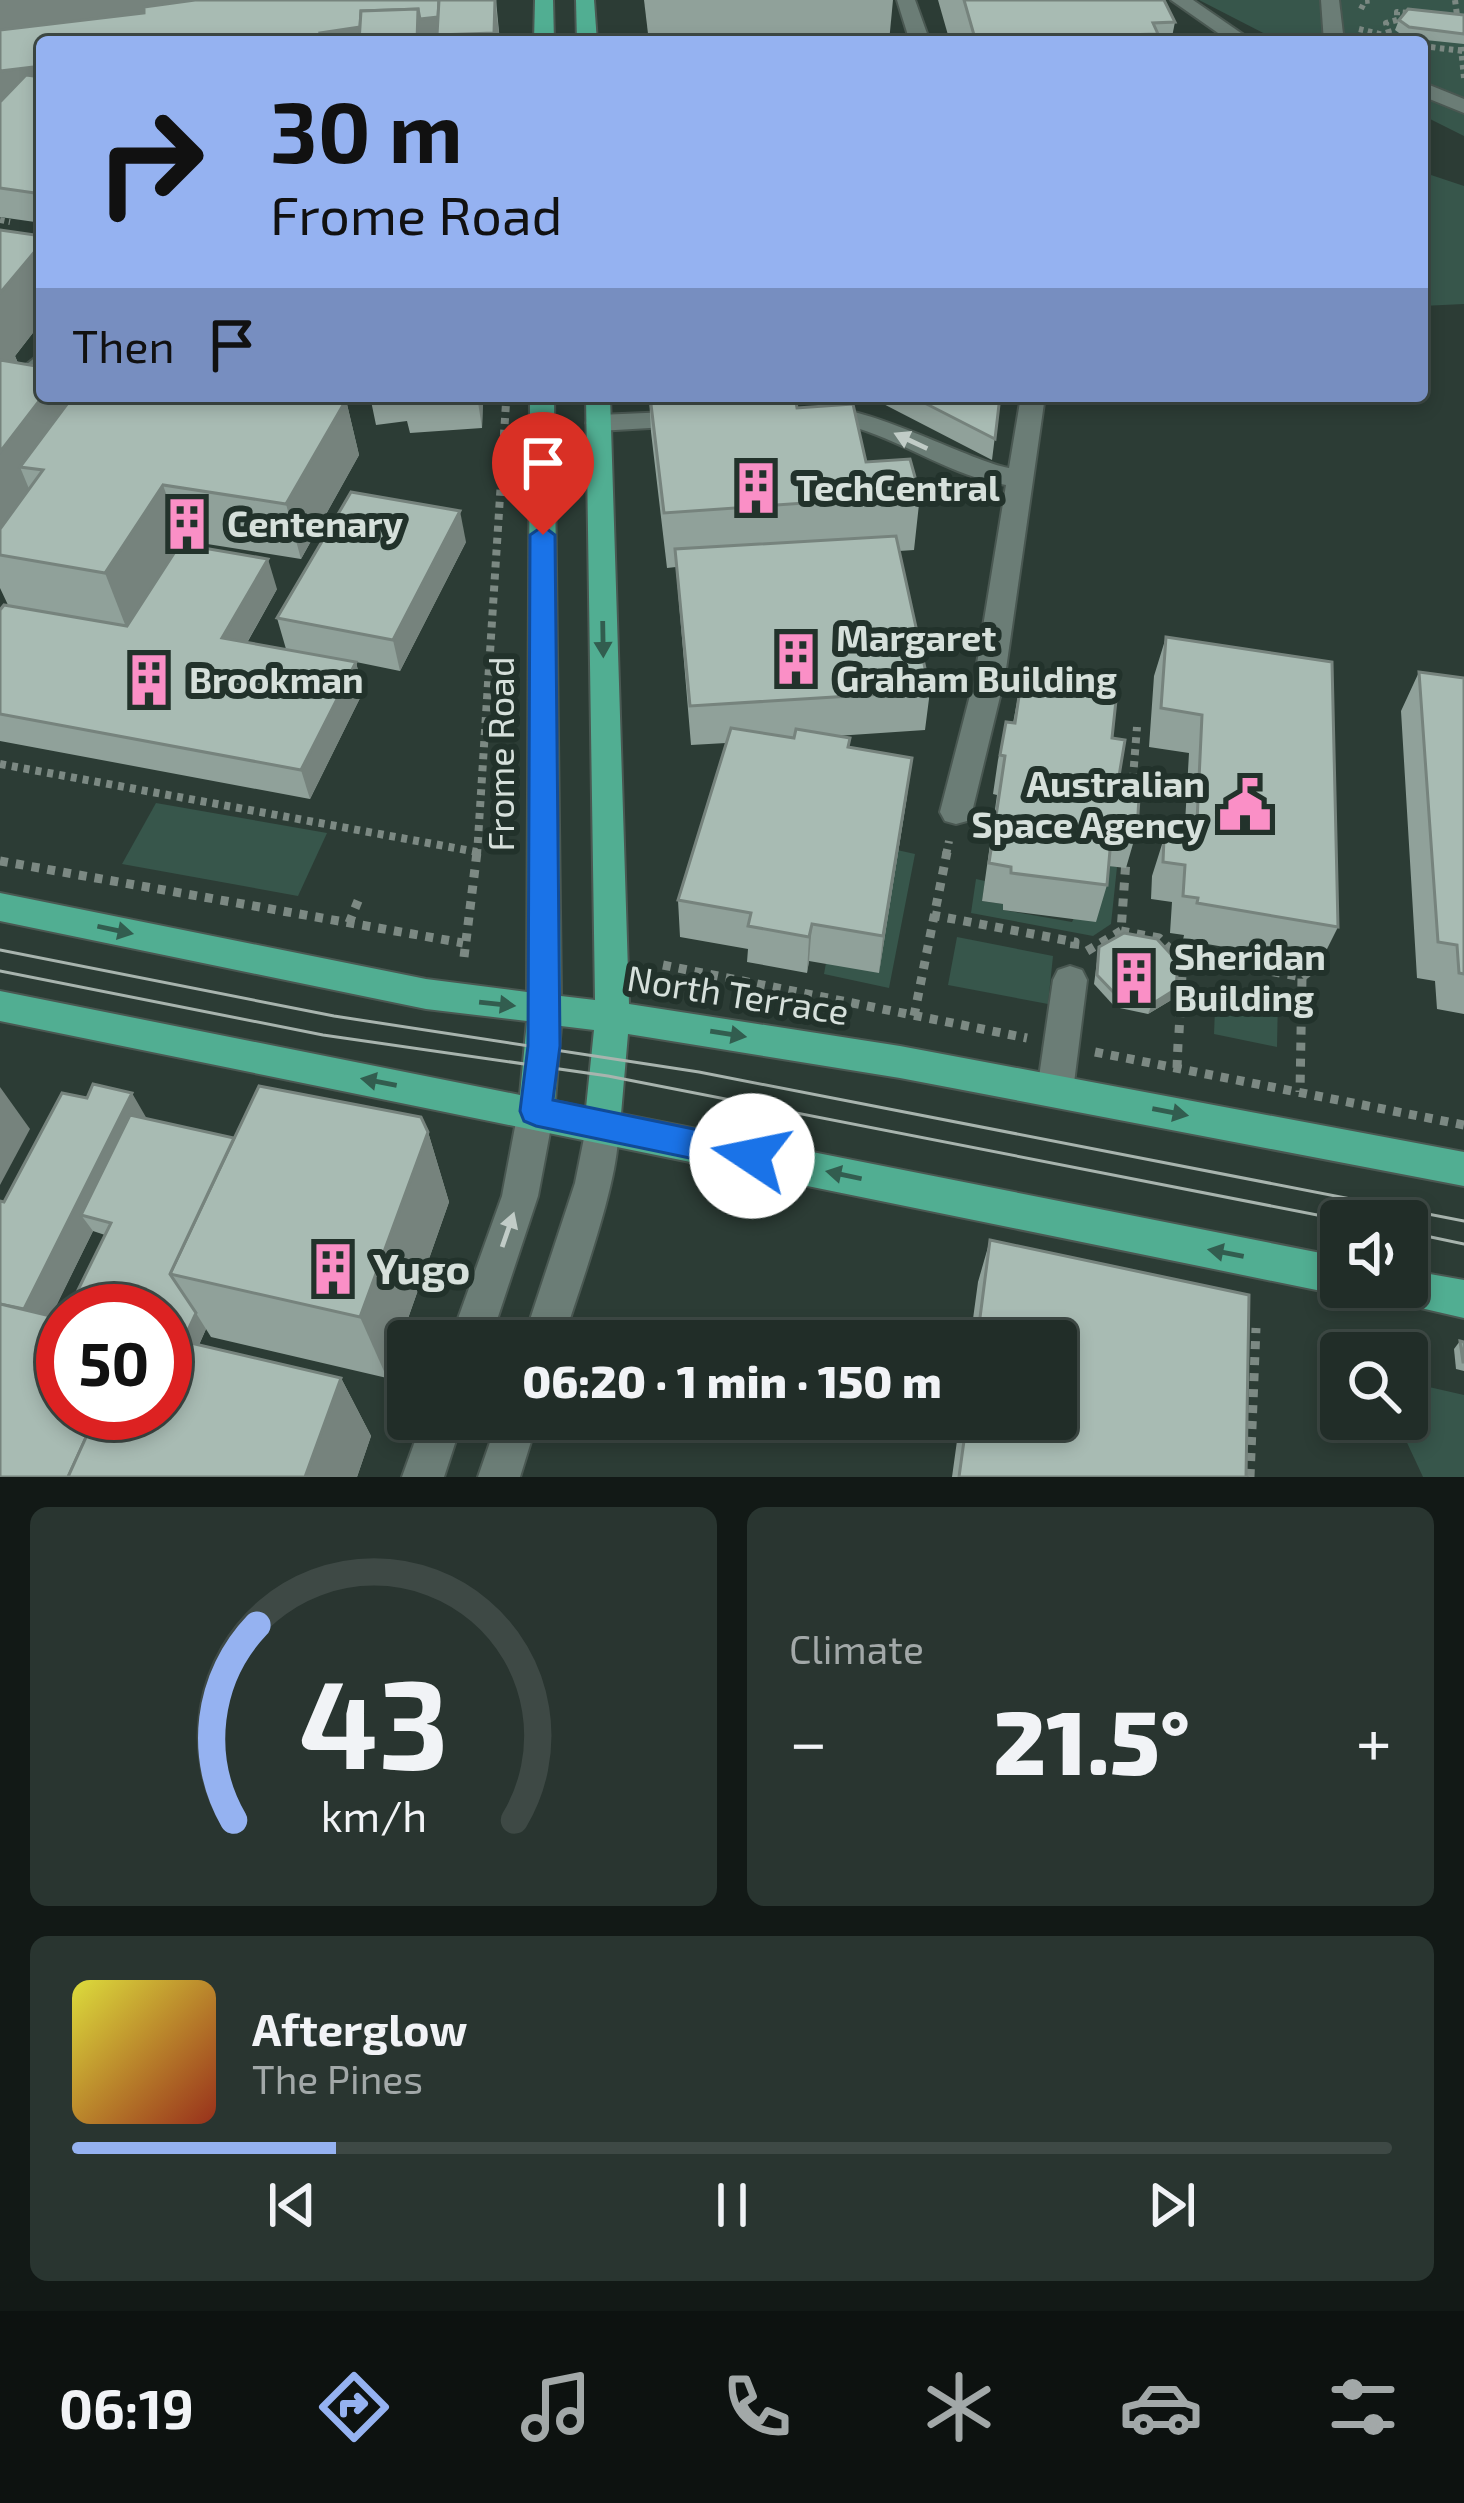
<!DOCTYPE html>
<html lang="en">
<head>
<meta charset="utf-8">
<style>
  :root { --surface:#212d28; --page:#293530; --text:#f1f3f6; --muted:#a2a8a8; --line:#3e4945; --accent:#95b2f1 }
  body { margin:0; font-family:"Exo 2",sans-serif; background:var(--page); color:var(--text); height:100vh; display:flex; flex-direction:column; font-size:45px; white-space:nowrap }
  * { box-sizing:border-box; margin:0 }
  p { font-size:39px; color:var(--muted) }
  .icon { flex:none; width:66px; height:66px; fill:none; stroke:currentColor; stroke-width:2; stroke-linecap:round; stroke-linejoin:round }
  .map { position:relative; height:1477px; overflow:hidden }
  .details { display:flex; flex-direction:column; gap:30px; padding:30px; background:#121916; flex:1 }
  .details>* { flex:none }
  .guide { position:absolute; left:36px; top:36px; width:1392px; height:366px; border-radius:12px; box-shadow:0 6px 18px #0003,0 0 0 3px var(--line); background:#95b2f1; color:#111; overflow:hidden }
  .tools { position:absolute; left:1320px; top:1200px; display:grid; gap:24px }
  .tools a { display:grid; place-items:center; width:108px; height:108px; border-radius:12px; background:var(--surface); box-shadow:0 6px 18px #0003,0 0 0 3px var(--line); font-size:60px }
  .speed { position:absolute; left:36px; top:1284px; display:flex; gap:24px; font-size:60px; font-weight:700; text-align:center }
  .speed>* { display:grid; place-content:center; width:156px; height:156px; border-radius:50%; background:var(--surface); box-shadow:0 6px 18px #0003,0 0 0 3px var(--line); line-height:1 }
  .speed .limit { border:18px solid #d22; background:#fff; color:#111 }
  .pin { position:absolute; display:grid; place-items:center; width:102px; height:102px; color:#fff; margin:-123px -51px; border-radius:50% 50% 50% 0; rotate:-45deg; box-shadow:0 0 12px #0007 }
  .pin .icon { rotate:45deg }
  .me { position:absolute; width:132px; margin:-66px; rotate:281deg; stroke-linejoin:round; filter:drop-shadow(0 0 9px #0008) }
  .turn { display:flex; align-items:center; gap:42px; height:252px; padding:0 36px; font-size:54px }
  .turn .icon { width:156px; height:156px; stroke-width:2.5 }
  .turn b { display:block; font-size:84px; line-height:102px }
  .then { display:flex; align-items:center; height:114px; padding:0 36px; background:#0003; gap:24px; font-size:45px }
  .big { font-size:90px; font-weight:800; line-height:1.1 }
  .details .card { flex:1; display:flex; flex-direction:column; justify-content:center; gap:18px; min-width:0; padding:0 42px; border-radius:18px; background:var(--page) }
  .details .dial { align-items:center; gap:0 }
  .dial svg { height:312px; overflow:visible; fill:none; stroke:var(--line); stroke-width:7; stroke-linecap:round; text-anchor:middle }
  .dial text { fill:var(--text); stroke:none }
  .song { display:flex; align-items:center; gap:36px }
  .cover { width:144px; height:144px; border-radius:18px; background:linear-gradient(135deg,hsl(60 70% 55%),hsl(10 70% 35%)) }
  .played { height:12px; border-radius:6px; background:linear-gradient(90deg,var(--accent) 20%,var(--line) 20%) }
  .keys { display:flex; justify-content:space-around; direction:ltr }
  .heat { display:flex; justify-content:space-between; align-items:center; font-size:66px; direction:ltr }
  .details .tiles { flex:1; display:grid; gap:30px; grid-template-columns:1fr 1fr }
  .card:last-child { grid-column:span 2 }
  .trip { position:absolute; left:387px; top:1320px; width:690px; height:120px; border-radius:12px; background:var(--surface); box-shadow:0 6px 18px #0003,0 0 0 3px var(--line); font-weight:800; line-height:120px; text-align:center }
  .tabs { display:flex; height:192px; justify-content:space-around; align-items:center; background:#0d1210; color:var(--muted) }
  .tabs .icon { width:84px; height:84px }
  .tabs .on { color:var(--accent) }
  .tabs b { font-size:54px; color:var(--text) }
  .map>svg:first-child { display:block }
</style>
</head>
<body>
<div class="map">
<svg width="1464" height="1477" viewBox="0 0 1464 1477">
  <rect width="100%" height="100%" fill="#2c3c35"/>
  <g fill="#37564b">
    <path d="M1199 0H1464V136L1422 115V42H1281Z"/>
    <path d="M1422 172 1464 186V304L1422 306Z"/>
    <path d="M156 803 327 833 298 896 122 864Z"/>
    <path d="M897 850 915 854 889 988 824 974 826 963 879 972Z"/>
    <path d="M1101 864 1117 867 1111 924 1093 936 971 913 976 879 985 881 982 901 1003 904V910L1072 922Z"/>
    <path d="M957 937 1053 956 1048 1004 948 985Z"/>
    <path d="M1216 985 1278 996 1277 1047 1214 1034Z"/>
    <path d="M1407 1382 1464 1395V1477H1423L1396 1419H1407Z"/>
  </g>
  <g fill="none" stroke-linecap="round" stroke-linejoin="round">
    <g stroke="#4a5852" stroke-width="4">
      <g id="minor">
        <path d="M897 0H915L930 42H910Z"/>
        <path d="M1171 0H1193L1254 42H1231Z"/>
        <path d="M1321 0H1339L1344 42H1324Z"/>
        <path d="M1422 82 1464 99V113L1422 96Z"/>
        <path d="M42 352V383L22 378V368Z"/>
        <path d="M1021 396H1045L1005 676 972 812 967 821 956 824 945 821 940 812 975 676 1006 485C952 476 909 444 857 428 839 423 818 429 804 415 834 385 966 461 1009 468Z"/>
        <path d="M691 411 704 419 700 425 599 431 586 423 599 415Z"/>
        <path d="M1070 966 1082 970 1087 980 1073 1091 1067 1102 1055 1107 1043 1102 1037 1091 1053 980 1058 970Z"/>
        <path d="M536 1095 549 1100 554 1111 538 1196 490 1341H450L502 1196 518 1111 523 1100Z"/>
        <path d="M602 1109 615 1113C632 1151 576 1296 563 1341H523L575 1183 589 1113Z"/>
        <path d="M423 1419H463L444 1477H402Z"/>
        <path d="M498 1419H538L520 1477H478Z"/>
      </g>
    </g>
    <g stroke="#4a5852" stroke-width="4">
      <g id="major">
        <path d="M535 0H553L554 42H534Z"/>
        <path d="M576 0H594L597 42H577Z"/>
        <path d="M530 396H554L561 996 595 1000 586 396H610L629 1004 900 1046 1464 1152V1186L900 1078 628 1034 621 1114 1341 1257V1287H1355L1341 1295 0 1021V991L520 1095 527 1021 426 1009 0 921V893L426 979 527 992ZM561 1026 594 1030 586 1108 555 1101Z"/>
        <path d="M1407 1270 1464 1280V1318L1386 1300 1381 1287H1407Z"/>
      </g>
    </g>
    <g stroke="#7c8983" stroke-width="6" stroke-dasharray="4.5 4.5" stroke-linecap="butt">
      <path d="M1455 0 1458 23"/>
      <path d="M1361 9 1365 1 1374 0"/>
      <path d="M1359 29 1392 37"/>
      <path d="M1460 38 1464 78"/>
      <path d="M1358 41 1380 42"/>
      <path d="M1392 42 1386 23 1397 20V12L1409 13"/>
      <path d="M1422 46 1463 51"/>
      <path d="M0 220 10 222"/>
    </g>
    <g stroke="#7c8983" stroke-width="8" stroke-dasharray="6 6" stroke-linecap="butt">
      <path d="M0 764 477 852"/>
      <path d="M1131 803 1137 727"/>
      <path d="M477 855 506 403"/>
      <path d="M946 855 949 841"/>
    </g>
    <g stroke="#7c8983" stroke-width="9" stroke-dasharray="8 8" stroke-linecap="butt">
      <path d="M0 861 463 943"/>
      <path d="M932 915 1075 942 1074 951"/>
      <path d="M349 923 360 896"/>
      <path d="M1121 931 1159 938 1175 954 1302 977 1300 1092"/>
      <path d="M1087 951 1121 931 1126 860"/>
      <path d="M464 957 477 852"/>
      <path d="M663 965 1027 1038"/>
      <path d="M1302 977 1320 963"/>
      <path d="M914 1016 947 852"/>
      <path d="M1179 1033 1183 955"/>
      <path d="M1095 1052 1464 1125"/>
      <path d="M1177 1068 1178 1044"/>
      <path d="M1250 1477 1256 1328"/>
    </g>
    <use href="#minor" fill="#6b7d76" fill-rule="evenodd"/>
    <use href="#major" fill="#51ae92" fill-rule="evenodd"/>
    <g stroke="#a8b4ae" stroke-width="3">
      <path d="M0 950 334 1016 699 1072 1464 1221"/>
      <path d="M0 971 323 1035 608 1076 1348 1221"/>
      <path d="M1407 1232 1464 1244"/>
    </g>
  </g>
  <g fill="#90a19a" fill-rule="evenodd">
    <path d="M0 0H496L500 42H42V223L0 217Z"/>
    <path d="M644 0H893L889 42H649Z"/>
    <path d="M938 0H1164L1175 22 1171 42H950Z"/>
    <path d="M1464 15V44L1406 38 1395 30 1399 20Z"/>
    <path d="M0 230 42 236V332L39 325 15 356 18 363 42 396 346 400 359 455 301 559 182 540 127 626 277 589 247 643 286 649 277 618 466 542 400 671 356 662 363 692 310 799 0 741V610L8 605 0 588Z"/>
    <path d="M370 396H483L482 428 410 433 407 421 376 425Z"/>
    <path d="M649 396H1000L992 460 868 396 796 400 797 408 866 462 920 495 914 550 899 551 930 691 925 730 836 736 850 738 849 748 907 796 879 973 809 961 807 973 747 962 748 949 680 937 678 900 726 743 691 745 676 567 667 568 651 432Z"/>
    <path d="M1166 637 1338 927 1320 963 1183 940 1184 935 1170 933 1172 902 1151 899 1152 876 1164 838 1184 841 1189 753 1149 747 1154 676Z"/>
    <path d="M1419 672 1464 678V1014L1437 1009 1435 981 1417 978 1401 711Z"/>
    <path d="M1022 676 1112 738 1116 794 1137 830 1126 868 1108 866 1107 885 1096 922 1003 910V904L982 901 997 795 993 794 998 760 1006 722 1013 723Z"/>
    <path d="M1099 947 1176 989 1173 999 1148 1014 1115 1007 1094 984Z"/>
    <path d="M147 1119 234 1138 428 1132 449 1202 387 1378 211 1337 206 1329 199 1345 341 1378 371 1436 357 1477H0L4 1202ZM93 1231 105 1235 76 1294 88 1309 95 1311H165L63 1413 51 1316Z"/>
    <path d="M990 1240 1246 1477H952L960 1419H1056V1341H970L978 1282Z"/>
    <path d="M1460 1341 1464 1342V1371L1456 1369 1454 1349Z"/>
  </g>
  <g fill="#76837d">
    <path d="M0 0H314L0 61Z"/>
    <path d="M495 0 500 42H495Z"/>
    <path d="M418 9 490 10 437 35 438 42H310L320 33Z"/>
    <path d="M42 66V97L0 101V71Z"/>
    <path d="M42 243V315L35 314 39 325 15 356 26 383 0 415V293Z"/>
    <path d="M43 396H73L43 470 20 467 32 496 0 540V452Z"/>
    <path d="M477 396H483L482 428Z"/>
    <path d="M346 400 359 455 301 559 286 504Z"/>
    <path d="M163 485 182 540 126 627 105 573Z"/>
    <path d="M460 511 466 542 400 671 393 640Z"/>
    <path d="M268 559 277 589 232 669 222 638Z"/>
    <path d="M356 662 363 692 310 799 301 770Z"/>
    <path d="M912 758 907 796 879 973 883 936Z"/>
    <path d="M812 924 809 961 807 973 809 937Z"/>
    <path d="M1176 989 1173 999 1148 1014 1152 1004Z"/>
    <path d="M0 1087 30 1129 0 1185Z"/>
    <path d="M132 1093 147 1119 81 1215 93 1231 41 1337 22 1314Z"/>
    <path d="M428 1132 449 1202 387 1378 360 1317Z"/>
    <path d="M196 1313 206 1329 186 1373 176 1358Z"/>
    <path d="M341 1378 371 1436 357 1477H305Z"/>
  </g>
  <g fill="#a8bbb3" stroke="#76837d" stroke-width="3">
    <path d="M195 0H439L438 17 420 19 418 9 361 11 360 27 320 33 322 40 310 42H42V66L0 71V30L144 13V7Z"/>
    <path d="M439 0H495L494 33 437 35Z"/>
    <path d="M964 0H1164L1175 22 1153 23 1158 34 1088 36 1090 42H976Z"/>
    <path d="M418 9 417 42H359L361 11Z"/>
    <path d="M1408 9 1464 15V34L1409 27 1399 20Z"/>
    <path d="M26 75 42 77V194L0 188V102Z"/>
    <path d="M0 230 42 236V243L0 293Z"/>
    <path d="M0 360 42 367 43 396 0 452Z"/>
    <path d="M73 396H322L346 400 286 504 163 485 105 573 0 555V529L43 470 20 467Z"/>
    <path d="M650 396H795L797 408 853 404 866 462 910 459 920 495 664 513Z"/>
    <path d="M911 396H1000L995 439Z"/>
    <path d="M351 492 460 511 393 640 277 618Z"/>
    <path d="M896 536 930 691 690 706 675 549Z"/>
    <path d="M180 544 268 559 222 638 356 662 301 770 0 714V610L4 605 127 626Z"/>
    <path d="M1166 637 1332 662 1338 927 1197 903 1198 898 1183 896 1185 865 1163 862 1164 838 1196 843 1202 715 1161 708Z"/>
    <path d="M1419 672 1464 678V974L1459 973 1457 945 1438 942Z"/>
    <path d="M1022 676 1117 691 1112 738 1125 740 1116 794 1139 798 1137 830 1112 827 1107 885 1011 873V867L989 863 1005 756 1000 755 1006 722 1015 723Z"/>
    <path d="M731 728 794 738 796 729 850 738 848 747 912 758 883 936 812 924 809 937 748 926 751 913 678 900Z"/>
    <path d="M1124 933 1157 939 1178 962 1176 989 1152 1004 1119 998 1097 975 1099 947Z"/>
    <path d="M93 1084 132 1093 24 1309 0 1304V1201L4 1202 62 1093 87 1098Z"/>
    <path d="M259 1086 421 1117 428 1132 360 1317 170 1274Z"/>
    <path d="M130 1115 234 1138 170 1274 196 1313 183 1341 165 1337V1311H135L136 1308 76 1294 111 1223 81 1215Z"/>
    <path d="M990 1240 1249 1295 1246 1477H959L967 1419H1056V1341H977Z"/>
    <path d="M0 1304 63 1319V1413H97L68 1477H0Z"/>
    <path d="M165 1337 341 1378 305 1477H68L97 1413H165Z"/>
    <path d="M1460 1341 1464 1342V1362H1463Z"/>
  </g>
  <defs><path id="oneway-solid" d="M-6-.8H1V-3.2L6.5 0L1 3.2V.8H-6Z" transform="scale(3)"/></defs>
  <g fill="#c1ccc7">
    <use href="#oneway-solid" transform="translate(911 441) rotate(-155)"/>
    <use href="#oneway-solid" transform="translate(508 1230) rotate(-71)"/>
  </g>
  <g fill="#325d4f">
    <use href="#oneway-solid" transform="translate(603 639) rotate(89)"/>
    <use href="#oneway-solid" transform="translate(115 930) rotate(12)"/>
    <use href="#oneway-solid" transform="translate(497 1004) rotate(6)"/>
    <use href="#oneway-solid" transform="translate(728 1034) rotate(9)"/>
    <use href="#oneway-solid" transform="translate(379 1082) rotate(-169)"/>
    <use href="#oneway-solid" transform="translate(1170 1112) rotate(11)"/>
    <use href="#oneway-solid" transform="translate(844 1175) rotate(-168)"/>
    <use href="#oneway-solid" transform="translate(1226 1253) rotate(-169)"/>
  </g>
  <path fill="#1a73e8" stroke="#114b97" stroke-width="3" d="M543 526 555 535 560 1046 553 1100 752 1141 763 1145 768 1156 763 1167 752 1171 536 1126 524 1121 520 1111 528 1046 530 535Z"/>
  <defs>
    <g id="building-bare" transform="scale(4.14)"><path d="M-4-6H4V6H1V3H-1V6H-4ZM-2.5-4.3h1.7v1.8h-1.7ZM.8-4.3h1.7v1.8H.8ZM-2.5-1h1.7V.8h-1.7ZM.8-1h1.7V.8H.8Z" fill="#fa8fc6" stroke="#22322b" stroke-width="2.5" paint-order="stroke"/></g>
    <g id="civic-bare" transform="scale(4.14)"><path d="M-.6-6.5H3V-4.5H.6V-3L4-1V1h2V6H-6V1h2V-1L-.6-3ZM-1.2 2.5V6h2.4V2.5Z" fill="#fa8fc6" stroke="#22322b" stroke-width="2.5" paint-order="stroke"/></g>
  </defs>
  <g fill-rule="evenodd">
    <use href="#building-bare" x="756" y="488"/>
    <use href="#building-bare" x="187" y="524"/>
    <use href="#building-bare" x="796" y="659"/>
    <use href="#building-bare" x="149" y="680"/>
    <use href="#civic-bare" x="1245" y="805"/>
    <use href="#building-bare" x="1134" y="978"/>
    <use href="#building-bare" x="333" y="1269"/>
  </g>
  <g text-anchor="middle" stroke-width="12" stroke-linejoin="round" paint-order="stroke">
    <g font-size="36" font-weight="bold" fill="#d6e0db" stroke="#22322b" text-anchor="start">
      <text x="796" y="501">TechCentral</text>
      <text x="227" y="537">Centenary</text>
      <text x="836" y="651">Margaret<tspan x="836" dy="41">Graham Building</tspan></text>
      <text x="189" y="693">Brookman</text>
      <text x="1205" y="797" text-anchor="end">Australian<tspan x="1205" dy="41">Space Agency</tspan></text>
      <text x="1174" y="970">Sheridan<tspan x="1174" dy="41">Building</tspan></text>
    </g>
    <g font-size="36" fill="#d6e0db" stroke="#22322b">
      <text transform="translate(501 754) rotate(-90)" y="13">Frome Road</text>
      <text transform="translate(738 995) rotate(9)" y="13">North Terrace</text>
    </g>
    <g font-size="42" font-weight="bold" fill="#d6e0db" stroke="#22322b" text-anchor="start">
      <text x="373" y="1284">Yugo</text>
    </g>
  </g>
</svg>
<div class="tools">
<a><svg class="icon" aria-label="sound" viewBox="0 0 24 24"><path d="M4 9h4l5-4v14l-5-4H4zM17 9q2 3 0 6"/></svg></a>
<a><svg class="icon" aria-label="search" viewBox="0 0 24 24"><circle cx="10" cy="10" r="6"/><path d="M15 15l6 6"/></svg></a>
</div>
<div class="speed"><div class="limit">50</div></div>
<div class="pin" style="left:543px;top:535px;background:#d93025"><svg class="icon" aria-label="arrive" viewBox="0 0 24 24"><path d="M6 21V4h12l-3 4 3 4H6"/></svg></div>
<svg class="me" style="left:752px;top:1156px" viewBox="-20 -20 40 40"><circle r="19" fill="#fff"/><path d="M0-13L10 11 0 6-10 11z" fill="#1a73e8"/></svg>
<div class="trip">06:20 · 1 min · 150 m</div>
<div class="guide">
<div class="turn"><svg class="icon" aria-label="right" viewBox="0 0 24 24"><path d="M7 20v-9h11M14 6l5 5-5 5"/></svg><div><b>30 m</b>Frome Road</div></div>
<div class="then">Then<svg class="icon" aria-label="arrive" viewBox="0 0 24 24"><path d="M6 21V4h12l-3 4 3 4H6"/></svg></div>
</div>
</div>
<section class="details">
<div class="tiles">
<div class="card dial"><svg viewBox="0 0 100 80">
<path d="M14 69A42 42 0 1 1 86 69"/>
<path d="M14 69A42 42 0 0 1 20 19" stroke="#95b2f1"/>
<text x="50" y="56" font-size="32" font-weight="700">43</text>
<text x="50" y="72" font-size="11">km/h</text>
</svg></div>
<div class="card"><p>Climate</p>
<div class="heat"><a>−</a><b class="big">21.5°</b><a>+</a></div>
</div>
<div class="card">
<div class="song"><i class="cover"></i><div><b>Afterglow</b><p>The Pines</p></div></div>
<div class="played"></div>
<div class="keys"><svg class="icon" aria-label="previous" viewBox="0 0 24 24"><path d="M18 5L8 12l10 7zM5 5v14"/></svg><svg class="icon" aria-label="pause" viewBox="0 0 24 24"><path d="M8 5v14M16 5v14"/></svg><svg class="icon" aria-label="next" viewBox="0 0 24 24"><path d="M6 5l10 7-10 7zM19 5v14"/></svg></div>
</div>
</div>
</section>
<nav class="tabs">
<b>06:19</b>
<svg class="icon on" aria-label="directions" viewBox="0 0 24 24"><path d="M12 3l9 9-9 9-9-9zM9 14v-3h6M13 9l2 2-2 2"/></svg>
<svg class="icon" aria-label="music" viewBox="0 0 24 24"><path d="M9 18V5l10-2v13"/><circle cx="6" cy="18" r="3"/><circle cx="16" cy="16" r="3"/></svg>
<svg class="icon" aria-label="phone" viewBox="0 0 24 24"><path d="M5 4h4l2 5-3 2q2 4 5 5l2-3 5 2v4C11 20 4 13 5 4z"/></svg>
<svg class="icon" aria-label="climate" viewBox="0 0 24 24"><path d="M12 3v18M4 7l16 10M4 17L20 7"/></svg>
<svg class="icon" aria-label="car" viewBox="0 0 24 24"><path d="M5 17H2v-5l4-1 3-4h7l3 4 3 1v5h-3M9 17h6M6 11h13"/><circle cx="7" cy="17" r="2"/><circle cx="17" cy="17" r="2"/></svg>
<svg class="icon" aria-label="filters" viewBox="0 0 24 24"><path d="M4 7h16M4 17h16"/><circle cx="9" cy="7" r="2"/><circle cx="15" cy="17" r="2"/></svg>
</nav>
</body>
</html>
